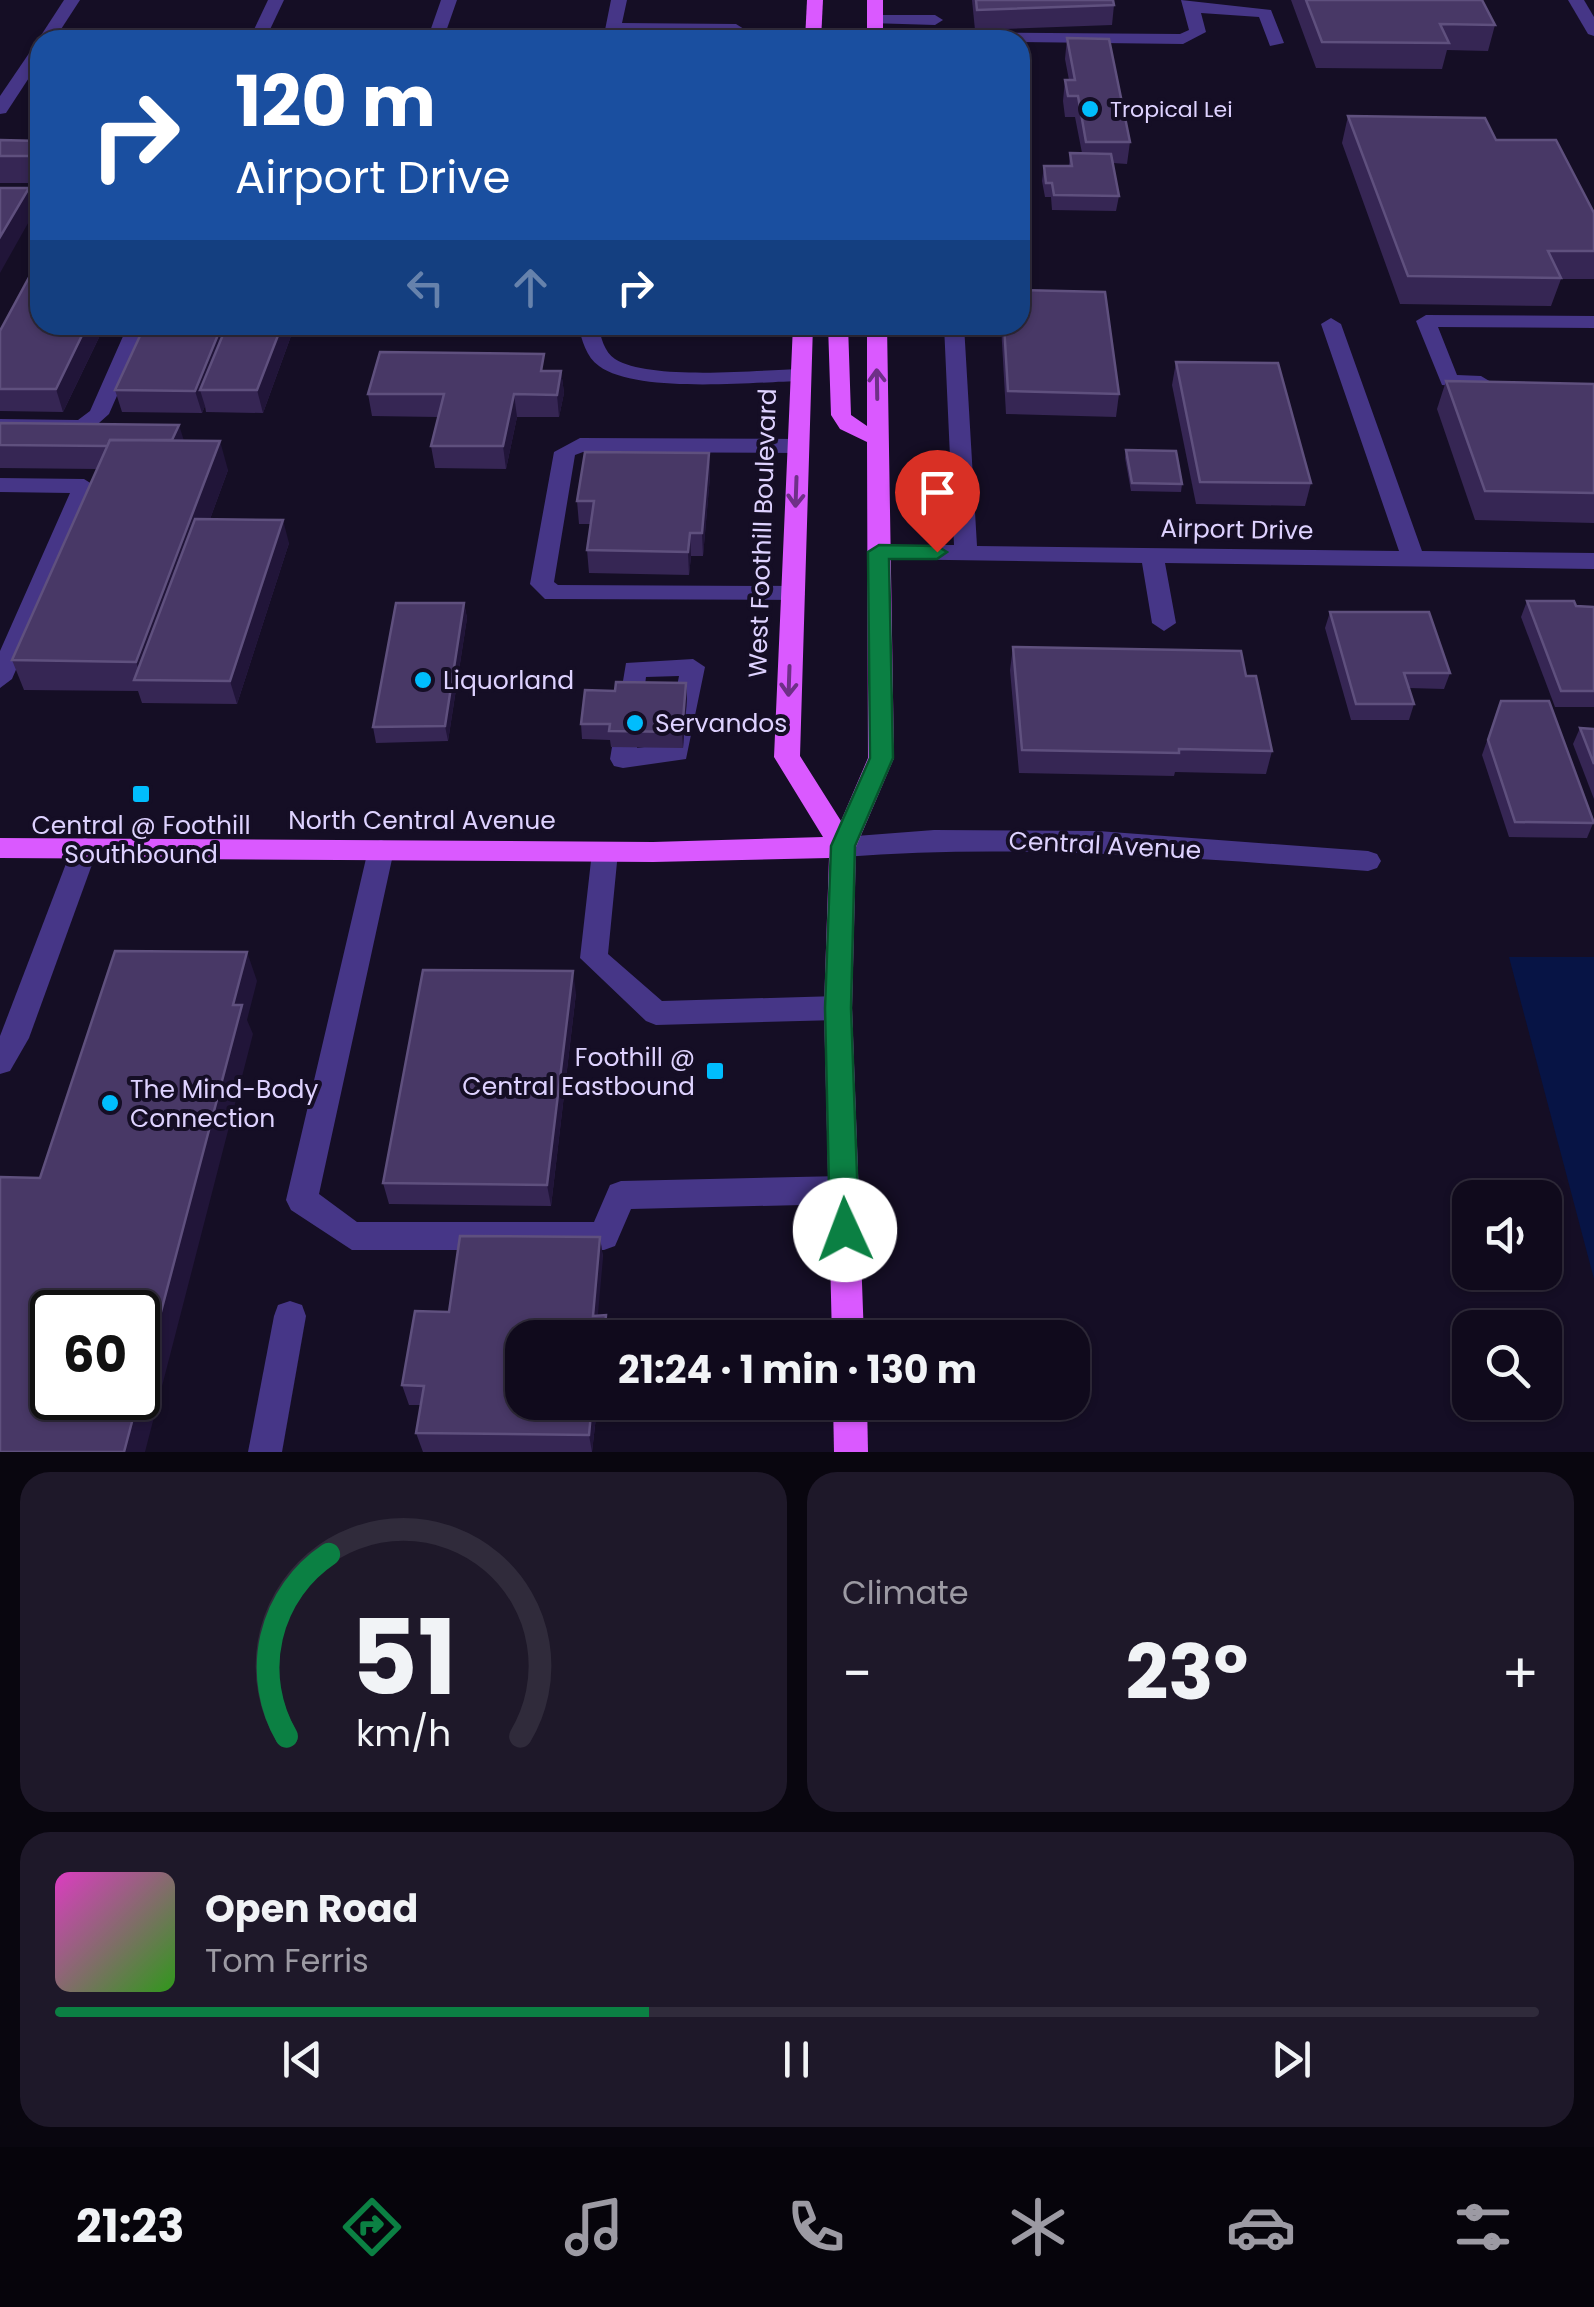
<!DOCTYPE html>
<html lang="en">
<head>
<meta charset="utf-8">
<style>
  :root { --surface:#100a1c; --page:#1e1829; --text:#f1f3f6; --muted:#9c9aa3; --line:#302b3b; --accent:#0b8043 }
  body { margin:0; font-family:Poppins,sans-serif; background:var(--page); color:var(--text); height:100vh; display:flex; flex-direction:column; font-size:38px; white-space:nowrap }
  * { box-sizing:border-box; margin:0 }
  p { font-size:32px; color:var(--muted) }
  .icon { flex:none; width:55px; height:55px; fill:none; stroke:currentColor; stroke-width:2; stroke-linecap:round; stroke-linejoin:round }
  .map { position:relative; height:1452px; overflow:hidden }
  .side { display:flex; flex-direction:column; gap:20px; padding:20px; background:#09060f; flex:1 }
  .side>* { flex:none }
  .top-card { position:absolute; left:30px; top:30px; width:1000px; height:305px; border-radius:30px; box-shadow:0 2px 8px #0004,0 0 0 2px var(--line); background:#1a4fa0; color:#fff; overflow:hidden }
  .fabs { position:absolute; left:1452px; top:1180px; display:grid; gap:20px }
  .fabs a { display:grid; place-items:center; width:110px; height:110px; border-radius:20px; background:var(--surface); box-shadow:0 2px 8px #0004,0 0 0 2px var(--line); font-size:50px }
  .speed { position:absolute; left:30px; top:1290px; display:flex; gap:20px; font-size:50px; font-weight:700; text-align:center }
  .speed>* { display:grid; place-content:center; width:130px; height:130px; border-radius:50%; background:var(--surface); box-shadow:0 2px 8px #0004,0 0 0 2px var(--line); line-height:1 }
  .speed .limit { border:5px solid #111; border-radius:15px; background:#fff; color:#111 }
  .pin { position:absolute; display:grid; place-items:center; width:85px; height:85px; color:#fff; margin:-102px -42px; border-radius:50% 50% 50% 0; rotate:-45deg; box-shadow:0 0 10px #0007 }
  .pin .icon { rotate:45deg }
  .me { position:absolute; width:110px; margin:-55px; rotate:358deg; stroke-linejoin:round; filter:drop-shadow(0 0 8px #0008) }
  .turn { display:flex; align-items:center; gap:35px; height:210px; padding:0 40px; font-size:45px }
  .turn .icon { width:130px; height:130px; stroke-width:2.5 }
  .turn b { display:block; font-size:70px; line-height:85px }
  .lanes { display:flex; align-items:center; height:95px; padding:0 40px; background:#0003; justify-content:center; gap:50px; direction:ltr }
  .lanes .off { opacity:.35 }
  .big { font-size:75px; font-weight:700; line-height:1.1 }
  .side .widget { flex:1; display:flex; flex-direction:column; justify-content:center; gap:15px; min-width:0; padding:0 35px; border-radius:30px; background:var(--page) }
  .side .dial { align-items:center; gap:0 }
  .dial svg { height:260px; overflow:visible; fill:none; stroke:var(--line); stroke-width:7; stroke-linecap:round; text-anchor:middle }
  .dial text { fill:var(--text); stroke:none }
  .song { display:flex; align-items:center; gap:30px }
  .cover { width:120px; height:120px; border-radius:15px; background:linear-gradient(135deg,hsl(310 70% 55%),hsl(110 70% 35%)) }
  .played { height:10px; border-radius:5px; background:linear-gradient(90deg,var(--accent) 40%,var(--line) 40%) }
  .keys { display:flex; justify-content:space-around; direction:ltr }
  .heat { display:flex; justify-content:space-between; align-items:center; font-size:55px; direction:ltr }
  .side .tiles { flex:1; display:grid; gap:20px; grid-template-columns:1fr 1fr }
  .widget:last-child { grid-column:span 2 }
  .trip { position:absolute; left:505px; top:1320px; width:585px; height:100px; border-radius:30px; background:var(--surface); box-shadow:0 2px 8px #0004,0 0 0 2px var(--line); font-weight:700; line-height:100px; text-align:center }
  .tab-bar { display:flex; height:160px; justify-content:space-around; align-items:center; background:#06040b; color:var(--muted) }
  .tab-bar .icon { width:70px; height:70px }
  .tab-bar .on { color:var(--accent) }
  .tab-bar b { font-size:45px; color:var(--text) }
  .map>svg:first-child { display:block }
</style>
</head>
<body>
<div class="map">
<svg width="1594" height="1452" viewBox="0 0 1594 1452">
  <rect width="100%" height="100%" fill="#150e25"/>
  <path fill="#071445" d="M1509 957H1594V1279Z"/>
  <g fill="none" stroke-linecap="round" stroke-linejoin="round">
    <g fill="#463687" fill-rule="evenodd">
      <path d="M64 0H80L54 40 40 43 38 40Z"/>
      <path d="M268 0H284L265 40H249Z"/>
      <path d="M441 0H457L443 40H427Z"/>
      <path d="M611 0H627L622 23 736 24 744 29 736 34 620 33 619 40H603Z"/>
      <path d="M1181 0 1271 10 1284 43 1270 46 1259 17 1201 13 1206 32 1183 44 1020 42 928 37 936 32 1180 34 1189 30Z"/>
      <path d="M1568 0H1584L1594 17V36L1588 34Z"/>
      <path d="M875 15H935L943 20 935 25 869 23V17Z"/>
      <path d="M40 44V61L6 113 0 114V96L34 46Z"/>
      <rect x="0" y="195" width="40" height="10"/>
      <path d="M1426 315 1594 316V328L1438 327 1457 375 1481 376 1491 382 1481 388 1442 385 1416 321Z"/>
      <path d="M1331 318 1341 324 1422 551 1594 553V569L1165 563 1176 623 1164 631 1152 623 1142 563 879 559 868 552 879 545H954L944 325H964L977 546 1399 551 1321 324Z"/>
      <path d="M128 325H148L109 414 90 431H0V419L78 420 90 411Z"/>
      <path d="M578 325H598C601 337 604 352 615 359 650 381 758 370 801 369L811 375 801 381C753 382 637 394 599 366 586 357 582 340 578 325Z"/>
      <path d="M580 438 798 439 809 446 798 453 583 452 575 455 554 582 558 585 793 586 805 594 801 600 545 599 530 584 554 452Z"/>
      <path d="M0 478 84 479 95 486 12 679 0 688V651L70 493 0 492Z"/>
      <path d="M693 659 705 667 686 759 623 768 614 766 610 759 626 663ZM679 676 666 744 637 748 646 677Z"/>
      <path d="M934 830 1098 831 1368 851 1377 854 1381 861 1377 868 1368 871C1192 858 1019 843 843 857L834 854 830 847 834 840 843 837Z"/>
      <path d="M85 838 94 841 98 848 29 1038 10 1071 0 1074V1036L72 848 76 841Z"/>
      <path d="M381 840 390 843 394 850 319 1194 357 1222H594L610 1185 621 1181 843 1176 854 1180 859 1190 854 1200 843 1204 631 1209 615 1246 604 1250H352L291 1210 286 1200 368 850 372 843Z"/>
      <path d="M605 842 614 845 618 852 608 954 662 1001 838 996 848 1000 852 1008 848 1016 838 1020 656 1025 646 1021 580 958 592 852 596 845Z"/>
      <path d="M290 1301 302 1305 306 1316 282 1452H248L274 1316 278 1305Z"/>
    </g>
    <g fill="#da59ff" fill-rule="evenodd">
      <path d="M807 0H823L821 40H805Z"/>
      <rect x="867" y="0" width="16" height="40"/>
      <path d="M793 325H813L800 756 841 821 868 758 867 442 840 429 831 415 828 325H848L851 415 867 426V325H887L894 758 856 847 852 1008 864 1338H832L824 1008 829 858 653 862 0 858V838L653 842 823 837 774 757Z"/>
      <path d="M833 1402H867L868 1452H834Z"/>
    </g>
  </g>
  <g fill="#362654">
    <path d="M972 0H1113L1114 5 1112 25 975 30Z"/>
    <path d="M1291 0H1482L1495 25 1488 51 1447 50 1442 69 1316 68Z"/>
    <path d="M1067 38 1130 142 1127 164 1113 163 1119 196 1116 211 1052 210 1051 197H1045L1042 181 1044 166H1069L1070 153H1082L1075 117H1065L1063 101 1065 80H1069L1065 59Z"/>
    <path d="M1348 116 1496 140 1594 213V279H1561L1551 306 1400 304 1342 143Z"/>
    <path d="M0 140 40 141V183H0Z"/>
    <path d="M40 325H105L63 412 0 411V331Z"/>
    <path d="M295 325 263 413 206 412 205 406 202 413 122 412 115 390Z"/>
    <path d="M1001 325H1020L1119 394 1116 417 1006 414Z"/>
    <path d="M1176 362 1311 483 1305 506 1196 504 1172 385Z"/>
    <path d="M546 371H561L564 393 559 417H517L506 469 435 468 431 446 438 417 372 416 368 394Z"/>
    <path d="M1446 381 1594 384V523L1475 520 1437 409Z"/>
    <path d="M0 423 184 441 228 470 210 519 289 543 237 704 142 703 138 691 24 690 12 660 97 469 0 468Z"/>
    <path d="M1126 450 1182 484 1181 492 1131 491 1125 458Z"/>
    <path d="M709 453 710 476 703 556H691L689 575 589 573 587 550 590 524H579L577 501Z"/>
    <path d="M1527 601 1594 607V707H1555L1521 617Z"/>
    <path d="M464 603 467 618 448 741 376 743 373 727Z"/>
    <path d="M1330 612 1450 673 1444 689 1409 688 1414 704 1409 720H1351L1325 628Z"/>
    <path d="M1013 647 1246 676 1272 751 1266 774 1175 772 1174 776 1019 773 1010 670Z"/>
    <path d="M686 683 687 699 683 748 611 747 610 740 582 739 581 724Z"/>
    <path d="M1501 701 1594 821 1587 838 1509 837 1482 755Z"/>
    <path d="M1580 728 1594 729V799L1573 744Z"/>
    <path d="M576 993 551 1206 389 1204 383 1183Z"/>
    <path d="M600 1237 603 1258 522 1402H603V1408H597L592 1452H423L416 1433 421 1405H409L402 1385 449 1312Z"/>
  </g>
  <g fill="#211539">
    <path d="M29 188 36 209 0 273V237Z"/>
    <path d="M87 325H105L63 412 56 389Z"/>
    <path d="M222 325H237L200 390 205 406 202 413 195 391Z"/>
    <path d="M282 325H295L263 413 257 390Z"/>
    <path d="M561 371 564 393 559 417 557 395Z"/>
    <path d="M514 394 517 417 506 469 503 446Z"/>
    <path d="M179 425 186 447H170Z"/>
    <path d="M220 441 228 470 151 680H142L136 662Z"/>
    <path d="M709 453 710 476 703 556 702 533Z"/>
    <path d="M283 520 289 543 237 704 230 681Z"/>
    <path d="M690 533 691 556 689 575 688 552Z"/>
    <path d="M464 603 467 618 448 741 445 726Z"/>
    <path d="M686 683 687 699 683 748 682 732Z"/>
    <path d="M247 952 257 981 247 1020 253 1034 145 1452H124Z"/>
    <path d="M573 971 576 993 551 1206 547 1185Z"/>
    <path d="M600 1237 603 1258 596 1336 593 1316Z"/>
    <path d="M606 1315 609 1338H604Z"/>
    <path d="M592 1402H596L597 1408 592 1452 589 1435Z"/>
  </g>
  <g fill="#483866" stroke="#5f507e" stroke-width="2.5" fill-rule="evenodd">
    <path d="M976 0H1113L1114 5 977 10Z"/>
    <path d="M1306 0H1482L1495 25 1440 24 1449 43 1322 42Z"/>
    <path d="M1067 38 1109 39 1130 142H1086L1078 96H1068L1065 80H1075Z"/>
    <path d="M1348 116 1485 118 1496 140H1556L1594 213V251H1548L1561 278 1408 276Z"/>
    <path d="M0 140 40 141V156H0Z"/>
    <path d="M1070 153 1111 154 1119 196 1054 195 1052 183H1046L1044 166H1072Z"/>
    <path d="M0 188H29L0 237Z"/>
    <path d="M40 257V325H87L56 389H0V331Z"/>
    <path d="M1020 290 1105 292 1119 394 1008 391 1004 325H1020Z"/>
    <path d="M145 325H222L195 391 115 390Z"/>
    <path d="M227 325H282L257 390H200Z"/>
    <path d="M380 352 544 354 541 371H561L557 395 514 394 503 446H431L444 394H368Z"/>
    <path d="M1176 362 1278 363 1311 483 1200 482Z"/>
    <path d="M1446 381 1594 384V493L1485 491Z"/>
    <path d="M0 423 179 425 172 440H110L108 446 0 445Z"/>
    <path d="M110 440 220 441 136 662 12 660Z"/>
    <path d="M1126 450 1176 451 1182 484 1132 483Z"/>
    <path d="M585 452 709 453 702 533H690L688 552 587 550 594 501H577Z"/>
    <path d="M195 519 283 520 230 681 134 680Z"/>
    <path d="M1527 601H1574L1576 606 1594 607V691H1561Z"/>
    <path d="M396 603H464L445 726 373 727Z"/>
    <path d="M1330 612H1429L1450 673H1404L1414 704H1356Z"/>
    <path d="M1013 647 1241 651 1246 676H1256L1272 751 1179 749V753L1022 750Z"/>
    <path d="M616 682 686 683 682 732 609 731 610 724H581L585 690 615 691Z"/>
    <path d="M1501 701H1549L1594 823 1515 822 1488 740Z"/>
    <path d="M1580 728 1594 729V764Z"/>
    <path d="M115 951 247 952 233 1005H242L124 1452H0V1177L40 1178ZM52 1312H138V1398H52Z"/>
    <path d="M423 970 573 971 547 1185 383 1183Z"/>
    <path d="M460 1236 600 1237 593 1316 606 1315 604 1338H522V1402H592L589 1435 416 1433 424 1386 402 1385 415 1311 449 1312Z"/>
  </g>
  <defs><path id="oneway-shaft" d="M-6 0H5M1.5-3L5.5 0L1.5 3" fill="none" stroke-width="1.6" stroke-linecap="round" stroke-linejoin="round" transform="scale(2.5)"/></defs>
  <g stroke="#6e3087">
    <use href="#oneway-shaft" transform="translate(877 384) rotate(-91)"/>
    <use href="#oneway-shaft" transform="translate(796 492) rotate(92)"/>
    <use href="#oneway-shaft" transform="translate(789 681) rotate(92)"/>
  </g>
  <path fill="#0b8043" stroke="#07532c" stroke-width="2.5" d="M879 545 937 546 947 552 937 559H889L893 758 855 846 851 1008 859 1230 855 1239 845 1243 835 1239 830 1230 825 1008 831 846 870 758 868 552Z"/>
  <g fill="#00bdfd" stroke="#150e25" stroke-width="4">
    <circle cx="1090" cy="109" r="10"/>
    <circle cx="423" cy="680" r="10"/>
    <circle cx="635" cy="723" r="10"/>
    <rect x="131" y="784" width="20" height="20" rx="5"/>
    <rect x="705" y="1061" width="20" height="20" rx="5"/>
    <circle cx="110" cy="1103" r="10"/>
  </g>
  <g text-anchor="middle" stroke-width="8" stroke-linejoin="round" paint-order="stroke">
    <g font-size="22" fill="#ded2ff" stroke="#150e25" text-anchor="start">
      <text x="1110" y="117">Tropical Lei</text>
    </g>
    <g font-size="25" fill="#ded2ff" stroke="#150e25">
      <text transform="translate(1237 529) rotate(1)" y="9">Airport Drive</text>
      <text transform="translate(762 533) rotate(-88)" y="9">West Foothill Boulevard</text>
      <text x="422" y="829">North Central Avenue</text>
      <text transform="translate(1105 845) rotate(3)" y="9">Central Avenue</text>
    </g>
    <g font-size="25" fill="#ded2ff" stroke="#150e25" text-anchor="start">
      <text x="443" y="689">Liquorland</text>
      <text x="655" y="732">Servandos</text>
      <text x="141" y="834" text-anchor="middle">Central @ Foothill<tspan x="141" dy="29">Southbound</tspan></text>
      <text x="695" y="1066" text-anchor="end">Foothill @<tspan x="695" dy="29">Central Eastbound</tspan></text>
      <text x="130" y="1098">The Mind-Body<tspan x="130" dy="29">Connection</tspan></text>
    </g>
  </g>
</svg>
<div class="fabs">
<a><svg class="icon" aria-label="sound" viewBox="0 0 24 24"><path d="M4 9h4l5-4v14l-5-4H4zM17 9q2 3 0 6"/></svg></a>
<a><svg class="icon" aria-label="search" viewBox="0 0 24 24"><circle cx="10" cy="10" r="6"/><path d="M15 15l6 6"/></svg></a>
</div>
<div class="speed"><div class="limit">60</div></div>
<div class="pin" style="left:937px;top:552px;background:#d93025"><svg class="icon" aria-label="arrive" viewBox="0 0 24 24"><path d="M6 21V4h12l-3 4 3 4H6"/></svg></div>
<svg class="me" style="left:845px;top:1230px" viewBox="-20 -20 40 40"><circle r="19" fill="#fff"/><path d="M0-13L10 11 0 6-10 11z" fill="#0b8043"/></svg>
<div class="trip">21:24 · 1 min · 130 m</div>
<div class="top-card">
<div class="turn"><svg class="icon" aria-label="right" viewBox="0 0 24 24"><path d="M7 20v-9h11M14 6l5 5-5 5"/></svg><div><b>120 m</b>Airport Drive</div></div>
<div class="lanes"><svg class="icon off" aria-label="left" viewBox="0 0 24 24"><path d="M17 20v-9H6M10 6l-5 5 5 5"/></svg><svg class="icon off" aria-label="ahead" viewBox="0 0 24 24"><path d="M12 20V5M6 11l6-6 6 6"/></svg><svg class="icon" aria-label="right" viewBox="0 0 24 24"><path d="M7 20v-9h11M14 6l5 5-5 5"/></svg></div>
</div>
</div>
<section class="side">
<div class="tiles">
<div class="widget dial"><svg viewBox="0 0 100 80">
<path d="M14 69A42 42 0 1 1 86 69"/>
<path d="M14 69A42 42 0 0 1 27 13" stroke="#0b8043"/>
<text x="50" y="56" font-size="32" font-weight="700">51</text>
<text x="50" y="72" font-size="11">km/h</text>
</svg></div>
<div class="widget"><p>Climate</p>
<div class="heat"><a>−</a><b class="big">23°</b><a>+</a></div>
</div>
<div class="widget">
<div class="song"><i class="cover"></i><div><b>Open Road</b><p>Tom Ferris</p></div></div>
<div class="played"></div>
<div class="keys"><svg class="icon" aria-label="previous" viewBox="0 0 24 24"><path d="M18 5L8 12l10 7zM5 5v14"/></svg><svg class="icon" aria-label="pause" viewBox="0 0 24 24"><path d="M8 5v14M16 5v14"/></svg><svg class="icon" aria-label="next" viewBox="0 0 24 24"><path d="M6 5l10 7-10 7zM19 5v14"/></svg></div>
</div>
</div>
</section>
<nav class="tab-bar">
<b>21:23</b>
<svg class="icon on" aria-label="directions" viewBox="0 0 24 24"><path d="M12 3l9 9-9 9-9-9zM9 14v-3h6M13 9l2 2-2 2"/></svg>
<svg class="icon" aria-label="music" viewBox="0 0 24 24"><path d="M9 18V5l10-2v13"/><circle cx="6" cy="18" r="3"/><circle cx="16" cy="16" r="3"/></svg>
<svg class="icon" aria-label="phone" viewBox="0 0 24 24"><path d="M5 4h4l2 5-3 2q2 4 5 5l2-3 5 2v4C11 20 4 13 5 4z"/></svg>
<svg class="icon" aria-label="climate" viewBox="0 0 24 24"><path d="M12 3v18M4 7l16 10M4 17L20 7"/></svg>
<svg class="icon" aria-label="car" viewBox="0 0 24 24"><path d="M5 17H2v-5l4-1 3-4h7l3 4 3 1v5h-3M9 17h6M6 11h13"/><circle cx="7" cy="17" r="2"/><circle cx="17" cy="17" r="2"/></svg>
<svg class="icon" aria-label="filters" viewBox="0 0 24 24"><path d="M4 7h16M4 17h16"/><circle cx="9" cy="7" r="2"/><circle cx="15" cy="17" r="2"/></svg>
</nav>
</body>
</html>
